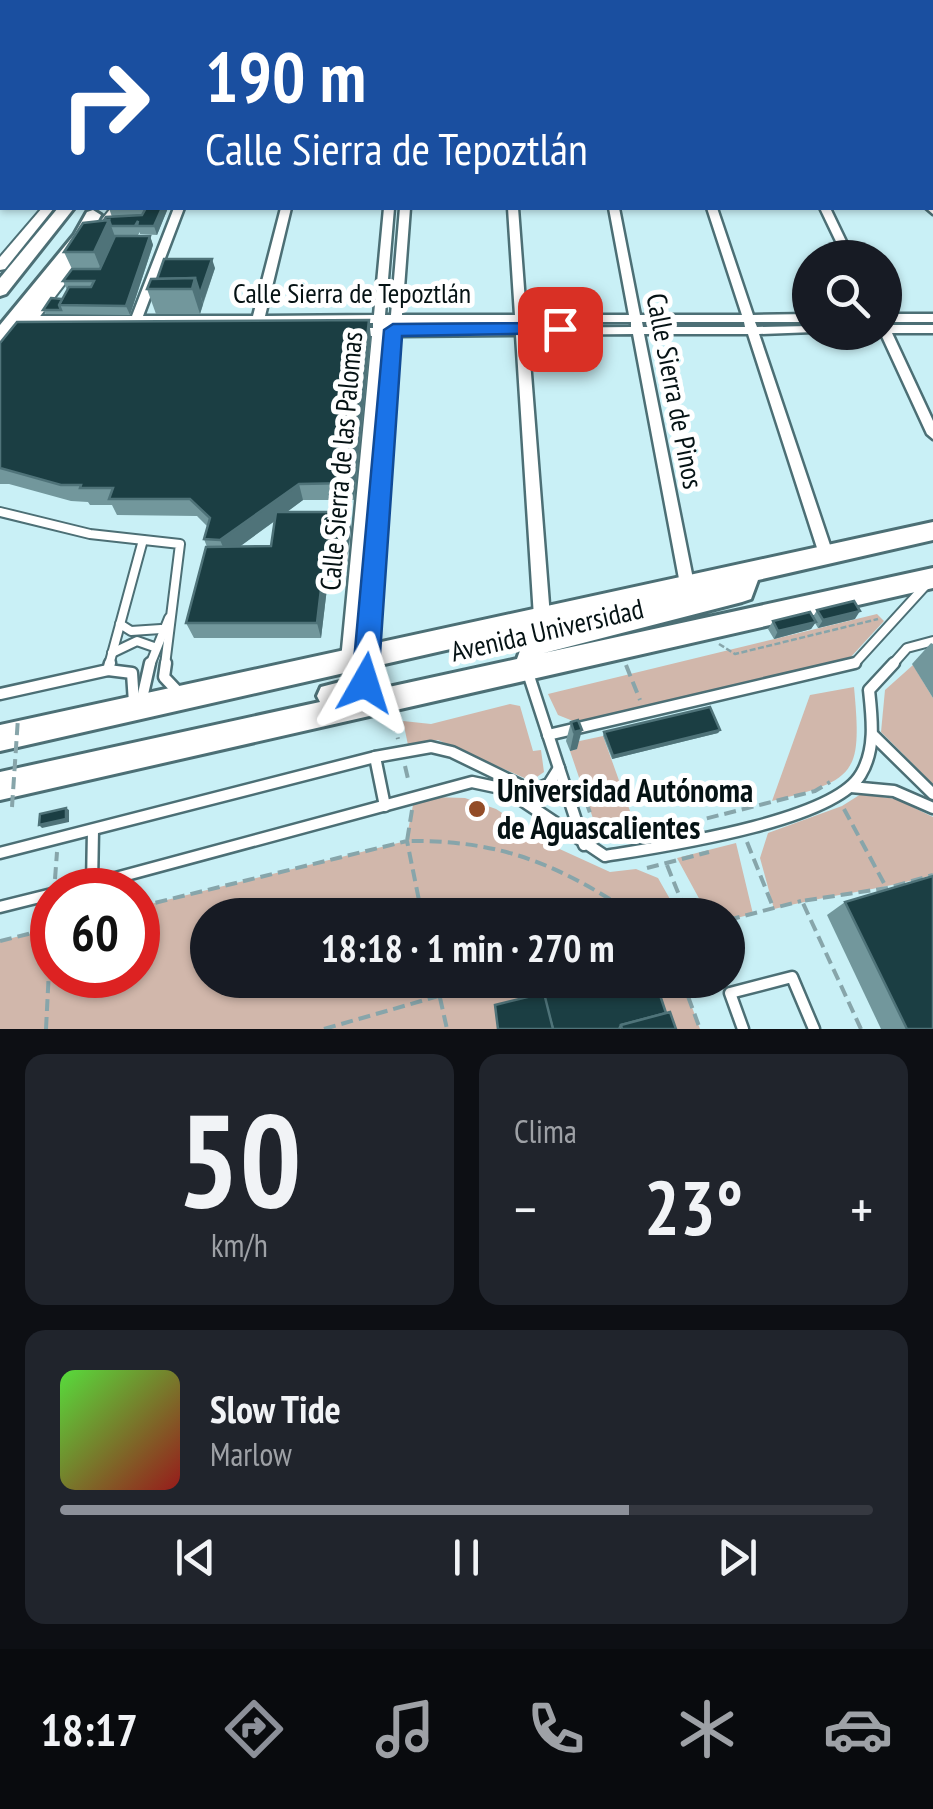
<!DOCTYPE html>
<html lang="es">
<head>
<meta charset="utf-8">
<style>
  :root { --surface:#171b24; --page:#20242c; --text:#f1f3f6; --muted:#9ea1a6; --line:#363941; --accent:#8c9099 }
  body { margin:0; font-family:"PT Sans Narrow",sans-serif; background:var(--page); color:var(--text); height:100vh; display:flex; flex-direction:column; font-size:38px; white-space:nowrap }
  * { box-sizing:border-box; margin:0 }
  p { font-size:32px; color:var(--muted) }
  .icon { flex:none; width:55px; height:55px; fill:none; stroke:currentColor; stroke-width:2; stroke-linecap:round; stroke-linejoin:round }
  .map { position:relative; height:1029px; overflow:hidden }
  .panel { display:flex; flex-direction:column; gap:25px; padding:25px; background:#0d0f14; flex:1 }
  .panel>* { flex:none }
  .hud { position:absolute; left:0px; top:0px; width:935px; height:210px; box-shadow:0 2px 8px #0004; background:#1a4fa0; color:#fff; overflow:hidden }
  .tools { position:absolute; left:792px; top:240px; display:grid; gap:20px }
  .tools a { display:grid; place-items:center; width:110px; height:110px; border-radius:50%; background:var(--surface); box-shadow:0 2px 8px #0004; font-size:50px }
  .speed { position:absolute; left:30px; top:868px; display:flex; gap:20px; font-size:50px; font-weight:700; text-align:center }
  .speed>* { display:grid; place-content:center; width:130px; height:130px; border-radius:50%; background:var(--surface); box-shadow:0 2px 8px #0004; line-height:1 }
  .speed .limit { border:15px solid #d22; background:#fff; color:#111 }
  .pin { position:absolute; display:grid; place-items:center; width:85px; height:85px; color:#fff; margin:-42px; border-radius:20px; box-shadow:0 5px 15px #0006 }
  .me { position:absolute; width:110px; margin:-55px; rotate:6deg; stroke-linejoin:round; filter:drop-shadow(0 0 8px #0008) }
  .turn { display:flex; align-items:center; gap:35px; height:210px; padding:0 40px; font-size:45px }
  .turn .icon { width:130px; height:130px; stroke-width:2.5 }
  .turn b { display:block; font-size:70px; line-height:85px }
  .big { font-size:75px; font-weight:700; line-height:1.1 }
  .panel .tile { flex:1; display:flex; flex-direction:column; justify-content:center; gap:15px; min-width:0; padding:0 35px; border-radius:20px; background:var(--page) }
  .panel .dial { align-items:center; gap:0 }
  .dial b { font-size:130px; line-height:1 }
  .song { display:flex; align-items:center; gap:30px }
  .cover { width:120px; height:120px; border-radius:15px; background:linear-gradient(135deg,hsl(110 70% 55%),hsl(0 70% 35%)) }
  .played { height:10px; border-radius:5px; background:linear-gradient(90deg,var(--accent) 70%,var(--line) 70%) }
  .keys { display:flex; justify-content:space-around; direction:ltr }
  .heat { display:flex; justify-content:space-between; align-items:center; font-size:55px; direction:ltr }
  .panel .tiles { flex:1; display:grid; gap:25px; grid-template-columns:1fr 1fr }
  .tile:last-child { grid-column:span 2 }
  .trip { position:absolute; left:190px; top:898px; width:555px; height:100px; border-radius:50px; background:var(--surface); box-shadow:0 2px 8px #0004; font-weight:700; line-height:100px; text-align:center }
  .tabs { display:flex; height:160px; justify-content:space-around; align-items:center; background:#090b0e; color:var(--muted) }
  .tabs .icon { width:70px; height:70px }
  .tabs .active { color:var(--accent) }
  .tabs b { font-size:45px; color:var(--text) }
  .map>svg:first-child { display:block }
</style>
</head>
<body>
<div class="map">
<svg width="933" height="1029" viewBox="0 0 933 1029">
  <rect width="100%" height="100%" fill="#c9f0f6"/>
  <g fill="#d1b7ab">
    <path d="M877 614 884 621 849 659 578 723 558 715 548 694Z"/>
    <path d="M913 665 933 698V784L881 732 885 690Z"/>
    <path d="M854 687C862 774 857 780 772 801L810 695Z"/>
    <path d="M510 704 520 706 533 751 541 750 544 772 531 781 438 740 408 745 403 721 431 724Z"/>
    <path d="M603 736 639 836 613 838 598 833 570 751 577 749 575 742Z"/>
    <path d="M861 794 896 799 933 817V875C880 890 827 895 774 909L760 858 768 833 842 806Z"/>
    <path d="M432 797 465 798 496 809 553 846 610 872 636 869 658 878 679 915H208V980H682L700 1029H0V941L52 928V975H138V907L406 841 413 805Z"/>
    <path d="M736 843 753 914 728 920V915H708L677 858Z"/>
  </g>
  <g fill="none" stroke-linecap="round" stroke-linejoin="round">
    <g stroke="#4c6f75" stroke-width="12">
      <g id="service-far1">
        <path d="M0 512 90 534 180 544 165 665"/>
        <path d="M120 624 131 631 161 629"/>
        <path d="M112 653 137 641 154 647"/>
        <path d="M109 665 143 540"/>
        <path d="M150 665 169 618"/>
        <path d="M846 665 855 663 926 585"/>
        <path d="M892 665 907 648 933 641"/>
      </g>
    </g>
    <g stroke="#4c6f75" stroke-width="15">
      <g id="service">
        <path d="M166 663 164 677 180 694"/>
        <path d="M108 670 132 673 134 703"/>
        <path d="M528 673 584 845"/>
        <path d="M0 694 108 670 110 663"/>
        <path d="M141 703 150 663"/>
        <path d="M548 735 855 663"/>
        <path d="M873 735 933 794"/>
        <path d="M375 757 385 806"/>
        <path d="M851 787 894 791 933 808"/>
        <path d="M0 853 375 757 431 747 452 752 532 791 549 784 559 768"/>
        <path d="M92 885 93 830"/>
        <path d="M71 890 472 782 505 789 605 856C660 847 834 822 861 774 876 749 872 718 869 690L894 663"/>
        <path d="M0 907 52 894"/>
        <path d="M743 1029 730 993 792 977 814 1029"/>
      </g>
    </g>
    <g stroke="#4c6f75" stroke-width="5">
      <g id="minor">
        <path d="M18 0H26L24 2H17Z"/>
        <path d="M91 0H99L97 2H90Z"/>
        <path d="M108 0H116L114 2H107Z"/>
        <path d="M175 0H183L181 2H174Z"/>
        <path d="M331 0H339V2H332Z"/>
        <path d="M404 0H412V2H405Z"/>
        <path d="M417 0H425V2H418Z"/>
        <path d="M495 0H503V2H496Z"/>
        <path d="M569 0H577L578 2H571Z"/>
        <path d="M639 0H647L648 2H641Z"/>
        <path d="M781 0H907L903 2H781Z"/>
        <rect x="0" y="20" width="2" height="7"/>
        <rect x="932" y="24" width="1" height="4"/>
        <rect x="0" y="37" width="2" height="4"/>
        <rect x="932" y="73" width="1" height="4"/>
        <rect x="932" y="101" width="1" height="6"/>
        <path d="M2 116V125L0 126V117Z"/>
        <path d="M932 139 933 140V146H932Z"/>
        <path d="M2 141V149L0 150V142Z"/>
        <rect x="932" y="166" width="1" height="6"/>
        <rect x="0" y="181" width="2" height="6"/>
        <path d="M932 205 933 206V214L926 208H932Z"/>
        <path d="M174 208H184L143 316H253L281 208H291L265 316 374 315 384 208H394L385 315H391L400 208H410L402 315H515L508 208H518L526 315H629L609 208H619L640 315H742L707 208H717L753 315 810 314V322H755L757 327 810 326V332H814L759 334 833 554 831 558H821L819 554 748 334H644L694 584 692 588 687 590 682 588 680 584 633 334 528 335 550 617 547 622 542 624 537 622 534 617 516 335 400 336 376 656 374 661 368 663 362 661 360 656 389 336H383L357 660 355 665 349 667 343 665 341 660 372 336H351L345 332 351 328H373V323H263L260 331 256 332 250 328 252 323 21 324 15 320 21 316H132ZM515 322 516 328H401V323ZM527 322H631V327L527 328ZM642 322H744L745 327H643Z"/>
        <path d="M820 208H830L854 258H844Z"/>
        <rect x="885" y="314" width="48" height="8"/>
        <path d="M885 325H933V333H892L933 421V439L927 434 880 332H885Z"/>
      </g>
    </g>
    <g stroke="#4c6f75" stroke-width="4">
      <g id="tertiary">
        <path d="M42 208H54L5 269 0 270V257Z"/>
        <path d="M111 208H123L5 362 0 363V348Z"/>
      </g>
    </g>
    <g stroke="#4c6f75" stroke-width="6">
      <g id="primary">
        <path d="M58 208H74L6 294 0 296V278Z"/>
        <path d="M93 210 101 215 87 241 7 341 0 343V325L74 235 87 212Z"/>
        <path d="M933 522V540L758 580 751 599 742 602 544 653 933 568V588L0 800V772L320 702 317 696 321 687 348 680 353 671 0 751V725ZM609 613 526 634 517 659 375 690 380 665Z"/>
      </g>
    </g>
    <path stroke="#87a5aa" stroke-width="2.5" stroke-dasharray="6 2.5" stroke-linecap="butt" d="M719 644 735 654 878 619"/>
    <g stroke="#87a5aa" stroke-width="4" stroke-dasharray="12 6" stroke-linecap="butt">
      <path d="M626 665 640 700"/>
      <path d="M393 720 398 739"/>
      <path d="M405 766 409 783"/>
      <path d="M580 784 597 833"/>
      <path d="M844 809 885 885"/>
      <path d="M412 810 407 841C502 840 557 864 635 915"/>
      <path d="M637 836 815 791 830 782"/>
      <path d="M747 842 773 907"/>
      <path d="M667 865 687 915"/>
      <path d="M647 868 709 852"/>
      <path d="M55 879 57 852"/>
      <path d="M138 907 407 841 422 915"/>
      <path d="M728 920 801 901"/>
      <path d="M0 941 52 928"/>
      <path d="M436 980 447 1029"/>
      <path d="M682 980 700 1029"/>
      <path d="M46 1029 52 910"/>
      <path d="M324 1029 494 980"/>
      <path d="M861 1029 802 901 887 888 933 875"/>
    </g>
    <use href="#service-far1" stroke="#fff" stroke-width="8"/>
    <use href="#service" stroke="#fff" stroke-width="10"/>
    <use href="#minor" fill="#fff" fill-rule="evenodd"/>
    <use href="#tertiary" fill="#fff" fill-rule="evenodd"/>
    <use href="#primary" fill="#fff" fill-rule="evenodd"/>
    <path stroke="#87a5aa" stroke-width="4" stroke-dasharray="12 6" stroke-linecap="butt" d="M12 807 18 718"/>
  </g>
  <g fill="#72979c" fill-rule="evenodd">
    <path d="M109 208H168L157 235 140 234V232L138 235H114L115 236H150L153 245 130 315 46 314 43 310 62 299 67 290 63 281 72 269 64 252 112 217Z"/>
    <path d="M215 268 200 314H156L147 289 157 279Z"/>
    <path d="M371 337 354 500H303L287 512H348L351 528 347 563H330L321 638H194L186 623 207 547 204 539 207 526 197 516 117 515 112 505H90L88 502 71 501 9 484H0V343ZM275 521 271 546H240Z"/>
    <path d="M817 610 855 619 818 628 815 623 811 629 774 639 768 629 773 621 813 617Z"/>
    <path d="M931 643 933 644V698L912 664Z"/>
    <path d="M578 720 577 749 570 751 566 741 571 722Z"/>
    <path d="M720 730 718 733 612 759 603 736 604 732Z"/>
    <path d="M845 902 933 1029H881L827 915Z"/>
  </g>
  <g fill="#4f7379">
    <path d="M162 208H168L157 235 154 226Z"/>
    <path d="M109 220 118 245 104 277 94 252Z"/>
    <path d="M150 236 153 245 130 315 126 306Z"/>
    <path d="M212 259 215 268 203 303 200 294Z"/>
    <path d="M195 278 203 304 200 314 192 289Z"/>
    <path d="M369 320 371 337 354 500 351 483Z"/>
    <path d="M299 484 303 500 227 556 220 540Z"/>
    <path d="M348 512 351 528 347 563 344 547Z"/>
    <path d="M326 547 330 563 321 638 317 623Z"/>
    <path d="M860 611 855 619 818 628 823 620Z"/>
    <path d="M816 622 811 629 774 639 778 631Z"/>
    <path d="M582 730 577 749 570 751 574 732Z"/>
    <path d="M720 730 718 733 612 759 613 756Z"/>
    <path d="M66 808 69 810V822L42 828 39 825Z"/>
  </g>
  <g fill="#1b3e43" stroke="#4f7379" stroke-width="2.5">
    <path d="M146 208H162L154 226H137L138 221 135 226H111L109 220H104L106 217 142 215Z"/>
    <path d="M109 220 94 252H64L83 223Z"/>
    <path d="M115 236H150L126 306 59 305 69 287H91L94 281H63L72 269H100Z"/>
    <path d="M164 259H212L200 294 195 278 157 279Z"/>
    <path d="M195 278 192 289H147L151 279Z"/>
    <path d="M51 298 62 299 59 305 61 310H43Z"/>
    <path d="M369 320 351 483 299 484 220 540 204 539 210 518 190 499H109L113 488H80L81 485H61L0 468V343L17 322Z"/>
    <path d="M276 512H348L344 547H326L317 623H186L206 547 271 546Z"/>
    <path d="M854 601 860 611 823 620 817 610Z"/>
    <path d="M810 612 816 622 778 631 773 621Z"/>
    <path d="M710 707 720 730 613 756 604 732Z"/>
    <path d="M578 720 582 730 574 732 571 722Z"/>
    <path d="M66 808V819L39 825 40 814Z"/>
    <path d="M933 876V1029H907L845 902Z"/>
    <path d="M580 980H655L666 1013 621 1025 619 1029H553L542 991Z"/>
    <path d="M544 993 553 1029H498L495 1005Z"/>
    <path d="M670 1012 676 1029H622L621 1025Z"/>
  </g>
  <path fill="#1a73e8" stroke="#114b97" stroke-width="2.5" d="M560 323 567 324V333L402 336 378 683 374 692 365 695 356 692 352 683 384 330 393 324Z"/>
  <circle fill="#934c27" stroke="#fff" stroke-width="4" cx="477" cy="809" r="10"/>
  <g text-anchor="middle" stroke-width="10" stroke-linejoin="round" paint-order="stroke">
    <g font-size="28" fill="#051214" stroke="#fff">
      <text x="352" y="303">Calle Sierra de Tepoztlán</text>
      <text transform="translate(675 391) rotate(79)" y="10">Calle Sierra de Pinos</text>
      <text transform="translate(341 461) rotate(-85)" y="10">Calle Sierra de las Palomas</text>
      <text transform="translate(547 630) rotate(-13)" y="10">Avenida Universidad</text>
    </g>
    <g font-size="32" font-weight="bold" fill="#051214" stroke="#fff" text-anchor="start">
      <text x="497" y="802">Universidad Autónoma<tspan x="497" dy="37">de Aguascalientes</tspan></text>
    </g>
  </g>
</svg>
<div class="tools">
<a><svg class="icon" aria-label="search" viewBox="0 0 24 24"><circle cx="10" cy="10" r="6"/><path d="M15 15l6 6"/></svg></a>
</div>
<div class="speed"><div class="limit">60</div></div>
<div class="pin" style="left:560px;top:329px;background:#d93025"><svg class="icon" aria-label="arrive" viewBox="0 0 24 24"><path d="M6 21V4h12l-3 4 3 4H6"/></svg></div>
<svg class="me" style="left:365px;top:683px" viewBox="-20 -20 40 40"><path d="M0-17L14 15 0 8-14 15z" fill="#1a73e8" stroke="#fff" stroke-width="4"/></svg>
<div class="trip">18:18 · 1 min · 270 m</div>
<div class="hud">
<div class="turn"><svg class="icon" aria-label="right" viewBox="0 0 24 24"><path d="M7 20v-9h11M14 6l5 5-5 5"/></svg><div><b>190 m</b>Calle Sierra de Tepoztlán</div></div>
</div>
</div>
<section class="panel">
<div class="tiles">
<div class="tile dial"><b>50</b><p>km/h</p></div>
<div class="tile"><p>Clima</p>
<div class="heat"><a>−</a><b class="big">23°</b><a>+</a></div>
</div>
<div class="tile">
<div class="song"><i class="cover"></i><div><b>Slow Tide</b><p>Marlow</p></div></div>
<div class="played"></div>
<div class="keys"><svg class="icon" aria-label="previous" viewBox="0 0 24 24"><path d="M18 5L8 12l10 7zM5 5v14"/></svg><svg class="icon" aria-label="pause" viewBox="0 0 24 24"><path d="M8 5v14M16 5v14"/></svg><svg class="icon" aria-label="next" viewBox="0 0 24 24"><path d="M6 5l10 7-10 7zM19 5v14"/></svg></div>
</div>
</div>
</section>
<nav class="tabs">
<b>18:17</b>
<svg class="icon active" aria-label="directions" viewBox="0 0 24 24"><path d="M12 3l9 9-9 9-9-9zM9 14v-3h6M13 9l2 2-2 2"/></svg>
<svg class="icon" aria-label="music" viewBox="0 0 24 24"><path d="M9 18V5l10-2v13"/><circle cx="6" cy="18" r="3"/><circle cx="16" cy="16" r="3"/></svg>
<svg class="icon" aria-label="phone" viewBox="0 0 24 24"><path d="M5 4h4l2 5-3 2q2 4 5 5l2-3 5 2v4C11 20 4 13 5 4z"/></svg>
<svg class="icon" aria-label="climate" viewBox="0 0 24 24"><path d="M12 3v18M4 7l16 10M4 17L20 7"/></svg>
<svg class="icon" aria-label="car" viewBox="0 0 24 24"><path d="M5 17H2v-5l4-1 3-4h7l3 4 3 1v5h-3M9 17h6M6 11h13"/><circle cx="7" cy="17" r="2"/><circle cx="17" cy="17" r="2"/></svg>
</nav>
</body>
</html>
